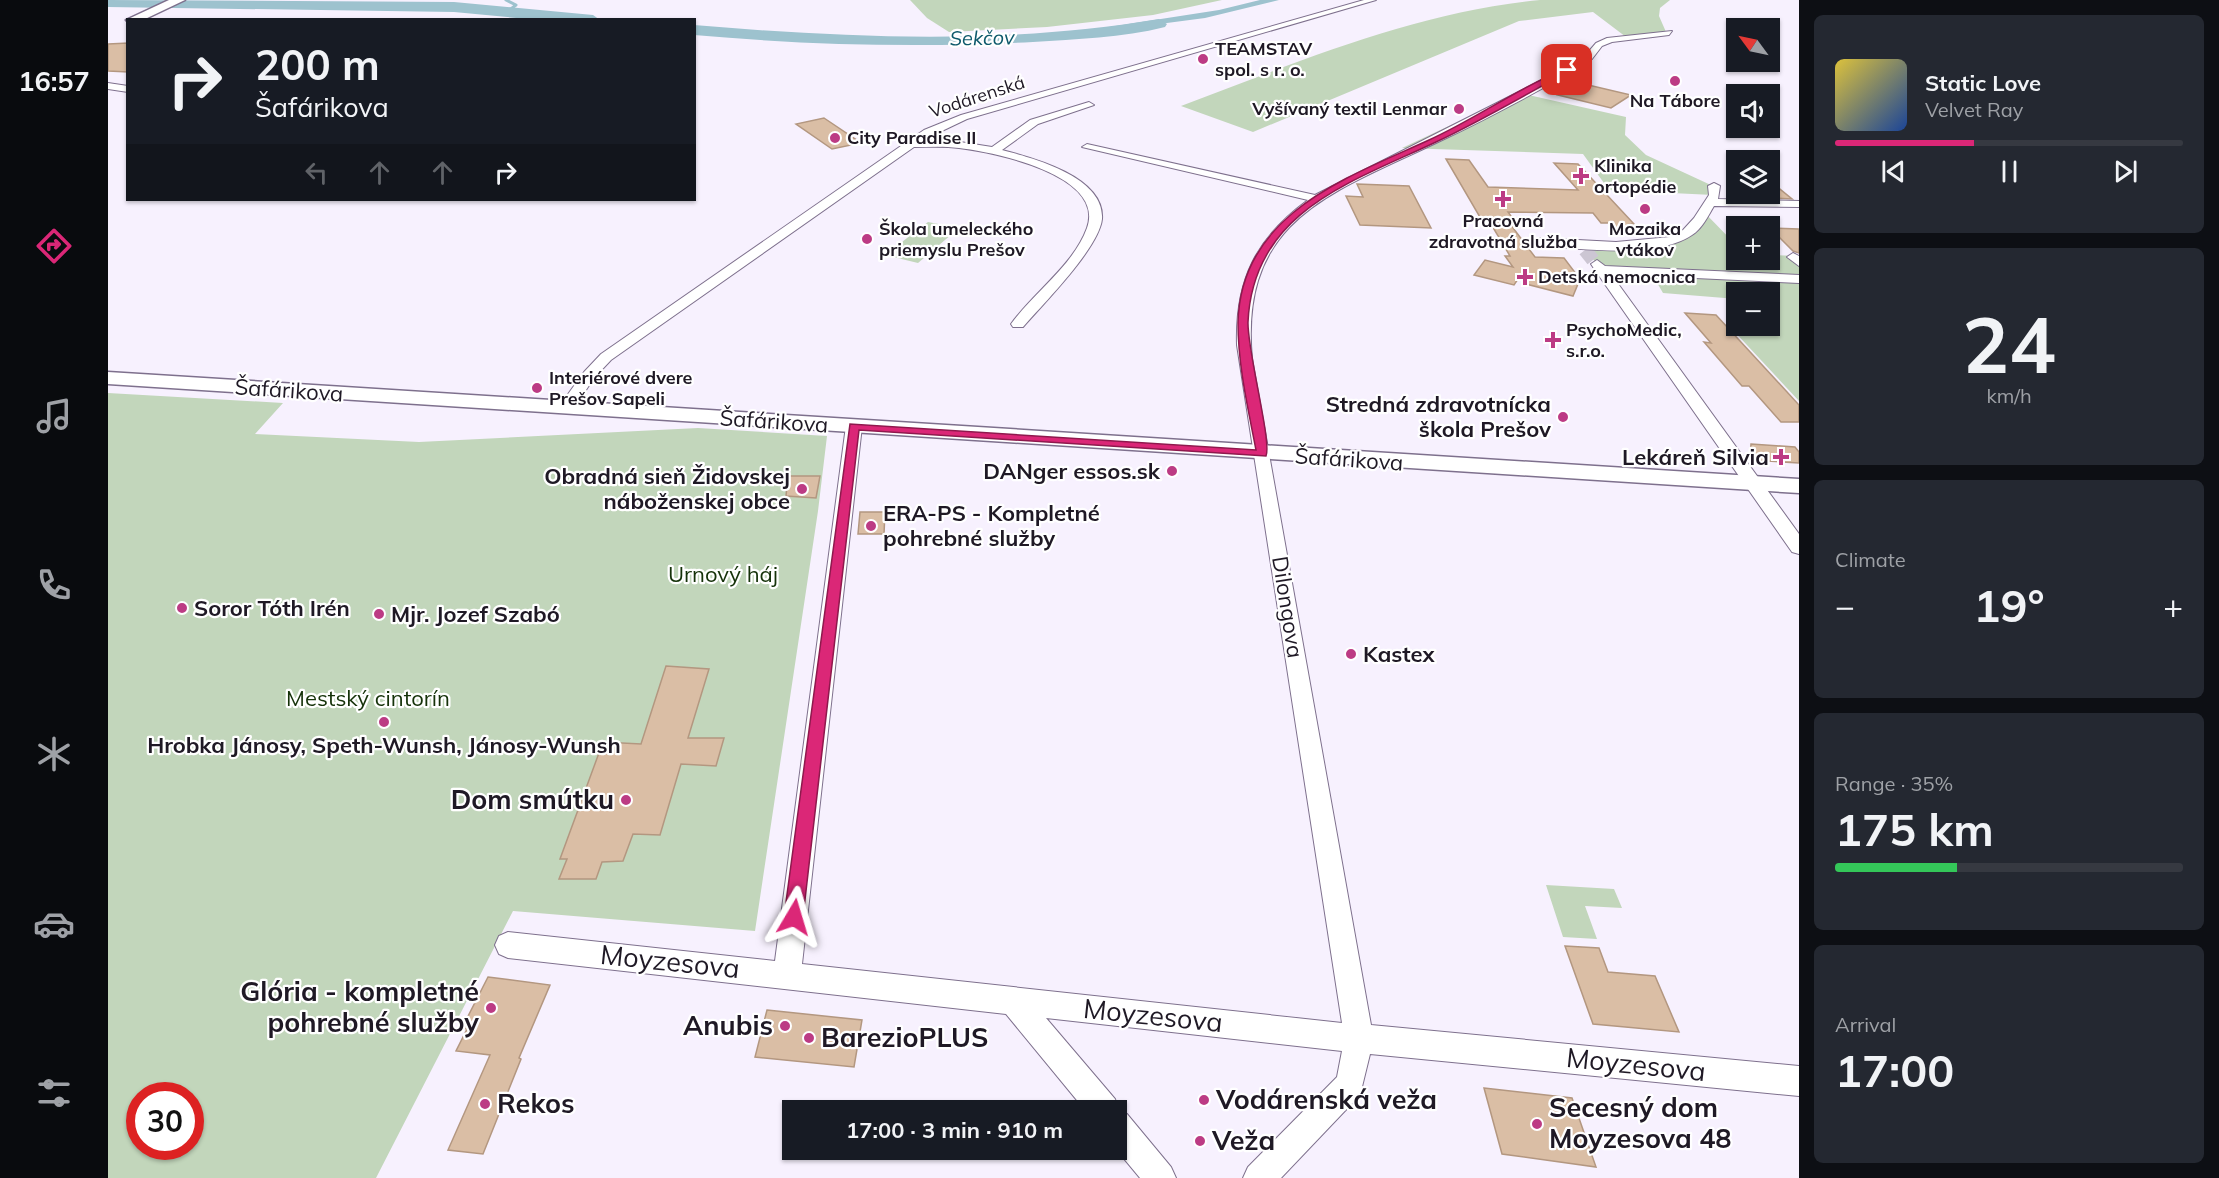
<!DOCTYPE html>
<html lang="en">
<head>
<meta charset="utf-8">
<style>
  :root { --surface:#171b24; --page:#242831; --text:#f1f3f6; --muted:#9ea1a6; --line:#363941; --accent:#db2777 }
  body { margin:0; font-family:Mulish,sans-serif; background:var(--page); color:var(--text); height:100vh; display:flex; flex-direction:column; font-size:22px; white-space:nowrap }
  * { box-sizing:border-box; margin:0 }
  p { font-size:20px; color:var(--muted) }
  .icon { flex:none; width:33px; height:33px; fill:none; stroke:currentColor; stroke-width:2; stroke-linecap:round; stroke-linejoin:round }
  .map { position:relative; flex:1; overflow:hidden }
  .sheet { display:flex; flex-direction:column; gap:15px; padding:15px; background:#0d0f14; width:420px }
  .sheet>* { flex:none }
  .guide { position:absolute; left:18px; top:18px; width:570px; height:183px; border-radius:0px; box-shadow:0 2px 4px #0004; background:#171b24; color:var(--text); overflow:hidden }
  .needle { width:39px; rotate:303deg }
  .buttons { position:absolute; left:1618px; top:18px; display:grid; gap:12px }
  .buttons a { display:grid; place-items:center; width:54px; height:54px; border-radius:0px; background:var(--surface); box-shadow:0 2px 4px #0004; font-size:30px }
  .speed { position:absolute; left:18px; top:1082px; display:flex; gap:12px; font-size:30px; font-weight:700; text-align:center }
  .speed>* { display:grid; place-content:center; width:78px; height:78px; border-radius:50%; background:var(--surface); box-shadow:0 2px 4px #0004; line-height:1 }
  .speed .limit { border:9px solid #d22; background:#fff; color:#111 }
  .pin { position:absolute; display:grid; place-items:center; width:51px; height:51px; color:#fff; margin:-26px; border-radius:12px; box-shadow:0 3px 9px #0006 }
  .me { position:absolute; width:66px; margin:-33px; rotate:7deg; stroke-linejoin:round; filter:drop-shadow(0 0 4px #0008) }
  .turn { display:flex; align-items:center; gap:21px; height:126px; padding:0 30px; font-size:27px }
  .turn .icon { width:78px; height:78px; stroke-width:2.5 }
  .turn b { display:block; font-size:42px; line-height:51px }
  .lanes { display:flex; align-items:center; height:57px; padding:0 30px; background:#0003; justify-content:center; gap:30px; direction:ltr }
  .lanes .off { opacity:.35 }
  .big { font-size:45px; font-weight:700; line-height:1.1 }
  .sheet .tile { flex:1; display:flex; flex-direction:column; justify-content:center; gap:9px; min-width:0; padding:0 21px; border-radius:9px; background:var(--page) }
  .sheet .dial { align-items:center; gap:0 }
  .dial b { font-size:78px; line-height:1 }
  .song { display:flex; align-items:center; gap:18px }
  .cover { width:72px; height:72px; border-radius:9px; background:linear-gradient(135deg,hsl(50 70% 55%),hsl(220 70% 35%)) }
  .played { height:6px; border-radius:3px; background:linear-gradient(90deg,var(--accent) 40%,var(--line) 40%) }
  .keys { display:flex; justify-content:space-around; direction:ltr }
  .heat { display:flex; justify-content:space-between; align-items:center; font-size:33px; direction:ltr }
  .charge { height:9px; border-radius:4px; background:linear-gradient(90deg,#34c759 35%,var(--line) 0) }
  .trip { position:absolute; left:674px; top:1100px; width:345px; height:60px; border-radius:0px; background:var(--surface); box-shadow:0 2px 4px #0004; font-weight:700; line-height:60px; text-align:center }
  main { display:flex; flex:1; min-height:0 }
  .dock { display:flex; flex-direction:column; width:108px; justify-content:space-around; align-items:center; background:#090b0e; color:var(--muted) }
  .dock .icon { width:42px; height:42px }
  .dock .on { color:var(--accent) }
  .dock b { font-size:27px; color:var(--text) }
  .map>svg:first-child { display:block }
</style>
</head>
<body>
<main>
<nav class="dock">
<b>16:57</b>
<svg class="icon on" aria-label="directions" viewBox="0 0 24 24"><path d="M12 3l9 9-9 9-9-9zM9 14v-3h6M13 9l2 2-2 2"/></svg>
<svg class="icon" aria-label="music" viewBox="0 0 24 24"><path d="M9 18V5l10-2v13"/><circle cx="6" cy="18" r="3"/><circle cx="16" cy="16" r="3"/></svg>
<svg class="icon" aria-label="phone" viewBox="0 0 24 24"><path d="M5 4h4l2 5-3 2q2 4 5 5l2-3 5 2v4C11 20 4 13 5 4z"/></svg>
<svg class="icon" aria-label="climate" viewBox="0 0 24 24"><path d="M12 3v18M4 7l16 10M4 17L20 7"/></svg>
<svg class="icon" aria-label="car" viewBox="0 0 24 24"><path d="M5 17H2v-5l4-1 3-4h7l3 4 3 1v5h-3M9 17h6M6 11h13"/><circle cx="7" cy="17" r="2"/><circle cx="17" cy="17" r="2"/></svg>
<svg class="icon" aria-label="filters" viewBox="0 0 24 24"><path d="M4 7h16M4 17h16"/><circle cx="9" cy="7" r="2"/><circle cx="15" cy="17" r="2"/></svg>
</nav>
<div class="map">
<svg width="1691" height="1178" viewBox="0 0 1691 1178">
  <rect width="100%" height="100%" fill="#f7f1fe"/>
  <g fill="#c2d6bb" fill-rule="evenodd">
    <path d="M802 0H1114L1045 15 939 27 841 32 819 18Z"/>
    <path d="M1432 0H1562L1552 8 1551 16 1558 32 1518 37 1485 12 1411 21 1145 132 1073 106C1190 62 1307 12 1432 0Z"/>
    <path d="M1411 93 1518 117 1517 135 1538 155 1605 186V195L1501 190 1475 154 1294 148Z"/>
    <path d="M1595 211 1629 246V260H1662V255L1691 256V401L1624 329 1659 330 1655 326H1662V292H1629V299L1555 293 1544 274 1493 270 1474 244 1534 246 1569 237Z"/>
    <path d="M820 222 851 228 810 263 777 255Z"/>
    <path d="M0 393 175 403 147 434 311 442 590 428 719 436 710 511 647 931 405 911 268 1178H0ZM32 1095H82V1146H32Z"/>
    <path d="M1438 885 1506 889 1514 908 1477 906 1489 939 1455 937Z"/>
  </g>
  <path fill="#9dc2ce" d="M1152 0H1171L1097 18 998 31 1001 27 1111 10Z"/>
  <g fill="none" stroke-linecap="round" stroke-linejoin="round">
    <path stroke="#9dc2ce" stroke-width="3" d="M398 0 408 5 400 11"/>
    <g fill="#9dc2ce" fill-rule="evenodd">
      <path d="M0 0 346 2 485 15 492 20H430L346 12 0 7Z"/>
      <path d="M1051 19 1059 24 1057 27C1014 38 968 39 925 42 812 48 699 45 586 35V25C739 38 899 45 1051 19Z"/>
    </g>
  </g>
  <g fill="#dabea5" stroke="#b39780" stroke-width="1.5">
    <path d="M20 43V72L0 71V44Z"/>
    <path d="M1476 84 1523 95 1503 108 1450 95Z"/>
    <path d="M716 118 753 143 724 149 688 124Z"/>
    <path d="M1338 159 1361 160 1380 187 1470 190 1446 163 1470 164 1526 224H1522L1528 230 1506 229 1500 223H1493L1485 213 1400 212 1406 220H1399L1427 257 1456 258 1472 279 1465 296 1418 284 1412 276 1406 285 1366 275 1377 260 1405 267 1397 256H1402L1380 219H1373Z"/>
    <path d="M1662 181 1684 199 1662 198Z"/>
    <path d="M1249 184 1301 186 1323 228 1252 225 1238 196 1255 197Z"/>
    <path d="M1662 228 1691 229V253L1685 251Z"/>
    <path d="M1577 313 1608 315 1691 405V422H1673L1641 386H1634L1596 342 1603 343Z"/>
    <path d="M1643 444 1687 447 1691 452V463L1642 460Z"/>
    <path d="M680 476H712L708 498 678 496Z"/>
    <path d="M752 512H777L776 534H750Z"/>
    <path d="M558 666 601 669 580 738H616L608 766 573 764 552 835 525 834 515 861 494 862 488 879H451L459 859H452L495 742 533 744Z"/>
    <path d="M1457 946 1491 948 1500 972 1547 976 1571 1032 1485 1024Z"/>
    <path d="M380 977 442 985 411 1058 413 1059 375 1154 340 1150 382 1055 348 1051 359 1029 354 1028Z"/>
    <path d="M659 1010 754 1020 746 1067 647 1057Z"/>
    <path d="M1376 1088 1464 1098 1488 1167 1394 1154Z"/>
  </g>
  <g fill="none" stroke-linecap="round" stroke-linejoin="round">
    <path stroke="#ccc6d3" stroke-width="14" stroke-dasharray="14 7" stroke-linecap="butt" d="M1477 250 1485 260"/>
    <g stroke="#7e708d" stroke-width="2">
      <g id="minor">
        <path d="M1256 0H1268L859 119 815 140 852 142 884 147 922 120 981 102 986 105 930 124 894 150C925 158 997 177 994 219 991 248 935 304 915 327H905L903 324C926 292 965 266 979 228 998 175 886 152 851 148 836 146 821 147 806 147L503 360 486 378 464 411H452L450 408 476 372 493 354 816 130 853 115Z"/>
        <path d="M1564 31 1561 35 1504 42 1494 46 1484 59 1468 70C1423 95 1377 120 1330 142 1224 193 1131 218 1144 359L1263 1025 1691 1066V1096L1262 1054 1252 1095 1173 1178H1135L1140 1167 1229 1077 1234 1051 938 1018 1007 1099 1011 1111 1019 1114 1063 1167 1068 1178H1032L1008 1149V1110H977L898 1014 400 958 391 954 387 945 391 936 400 932 667 961 738 426 746 421 754 426 694 964 1234 1023 1129 345C1127 280 1148 238 1200 200L974 147 979 144 1207 195 1454 70 1476 57 1488 43 1499 38Z"/>
        <path d="M0 83 20 86V92L0 89Z"/>
        <path d="M1606 183 1612 186 1610 199 1691 201V207L1606 206C1600 216 1594 229 1584 235 1547 260 1473 248 1431 246L1425 242 1431 238 1508 242 1562 237 1575 230 1586 218 1601 195 1600 186Z"/>
        <path d="M1685 253 1691 256V266L1679 257Z"/>
        <path d="M1489 260 1497 266 1691 275V283L1503 274 1691 534V554L1684 552 1487 270 1483 264Z"/>
      </g>
    </g>
    <g stroke="#7e708d" stroke-width="3">
      <path id="tertiary" d="M0 372 1691 479V493L0 384Z"/>
    </g>
    <g stroke="#7e708d" stroke-width="3">
      <path id="primary" d="M61 0H77L35 20H20V22L18 20Z"/>
    </g>
    <use href="#minor" fill="#fff" fill-rule="evenodd"/>
    <use href="#tertiary" fill="#fff" fill-rule="evenodd"/>
    <use href="#primary" fill="#fff" fill-rule="evenodd"/>
  </g>
  <path fill="#db2777" stroke="#8e194d" stroke-width="1.5" d="M1459 68 1461 71C1417 95 1373 121 1328 142 1244 182 1145 211 1140 322 1139 350 1164 442 1158 456L751 430 695 917 692 923 686 926 679 923 676 917 742 424 1148 450C1140 408 1130 366 1130 323 1132 214 1238 178 1321 140 1368 119 1411 87 1459 68Z"/>
  <g fill="#bc3b84" stroke="#fff" stroke-width="2">
    <circle cx="1095" cy="59" r="6"/>
    <circle cx="1567" cy="81" r="6"/>
    <circle cx="1351" cy="109" r="6"/>
    <circle cx="727" cy="138" r="6"/>
    <path d="M1470 167h6v6h6v6h-6v6h-6v-6h-6v-6h6z"/>
    <path d="M1392 190h6v6h6v6h-6v6h-6v-6h-6v-6h6z"/>
    <circle cx="1537" cy="209" r="6"/>
    <circle cx="759" cy="239" r="6"/>
    <path d="M1414 268h6v6h6v6h-6v6h-6v-6h-6v-6h6z"/>
    <path d="M1442 331h6v6h6v6h-6v6h-6v-6h-6v-6h6z"/>
    <circle cx="429" cy="388" r="6"/>
    <circle cx="1455" cy="417" r="6"/>
    <path d="M1670 448h6v6h6v6h-6v6h-6v-6h-6v-6h6z"/>
    <circle cx="1064" cy="471" r="6"/>
    <circle cx="694" cy="489" r="6"/>
    <circle cx="763" cy="526" r="6"/>
    <circle cx="74" cy="608" r="6"/>
    <circle cx="271" cy="614" r="6"/>
    <circle cx="1243" cy="654" r="6"/>
    <circle cx="276" cy="722" r="6"/>
    <circle cx="518" cy="800" r="6"/>
    <circle cx="383" cy="1008" r="6"/>
    <circle cx="677" cy="1026" r="6"/>
    <circle cx="701" cy="1038" r="6"/>
    <circle cx="1096" cy="1100" r="6"/>
    <circle cx="377" cy="1104" r="6"/>
    <circle cx="1429" cy="1124" r="6"/>
    <circle cx="1092" cy="1141" r="6"/>
  </g>
  <g text-anchor="middle" stroke-width="4.5" stroke-linejoin="round" paint-order="stroke">
    <g font-size="18" font-weight="bold" fill="#1f1925" stroke="#fff" text-anchor="start">
      <text x="1107" y="55">TEAMSTAV<tspan x="1107" dy="21">spol. s r. o.</tspan></text>
      <text x="1567" y="107" text-anchor="middle">Na Tábore</text>
      <text x="1339" y="115" text-anchor="end">Vyšívaný textil Lenmar</text>
      <text x="739" y="144">City Paradise II</text>
      <text x="1486" y="172">Klinika<tspan x="1486" dy="21">ortopédie</tspan></text>
      <text x="1395" y="227" text-anchor="middle">Pracovná<tspan x="1395" dy="21">zdravotná služba</tspan></text>
      <text x="771" y="235">Škola umeleckého<tspan x="771" dy="21">priemyslu Prešov</tspan></text>
      <text x="1537" y="235" text-anchor="middle">Mozaika<tspan x="1537" dy="21">vtákov</tspan></text>
      <text x="1430" y="283">Detská nemocnica</text>
      <text x="1458" y="336">PsychoMedic,<tspan x="1458" dy="21">s.r.o.</tspan></text>
      <text x="441" y="384">Interiérové dvere<tspan x="441" dy="21">Prešov Sapeli</tspan></text>
    </g>
    <g font-size="18" fill="#1f1925" stroke="#fff">
      <text transform="translate(869 97) rotate(-18)" y="6">Vodárenská</text>
    </g>
    <g font-size="20" font-style="italic" fill="#0d596b" stroke="#fff">
      <text transform="translate(874 38) rotate(-1)" y="7">Sekčov</text>
    </g>
    <g font-size="22" fill="#1f1925" stroke="#fff">
      <text transform="translate(181 390) rotate(4)" y="8">Šafárikova</text>
      <text transform="translate(666 421) rotate(4)" y="8">Šafárikova</text>
      <text transform="translate(1241 459) rotate(4)" y="8">Šafárikova</text>
      <text transform="translate(1180 607) rotate(81)" y="8">Dilongova</text>
    </g>
    <g font-size="22" font-weight="bold" fill="#1f1925" stroke="#fff" text-anchor="end">
      <text x="1443" y="412">Stredná zdravotnícka<tspan x="1443" dy="25">škola Prešov</tspan></text>
      <text x="1661" y="465">Lekáreň Silvia</text>
      <text x="1052" y="479">DANger essos.sk</text>
      <text x="682" y="484">Obradná sieň Židovskej<tspan x="682" dy="25">náboženskej obce</tspan></text>
      <text x="775" y="521" text-anchor="start">ERA-PS - Kompletné<tspan x="775" dy="25">pohrebné služby</tspan></text>
      <text x="86" y="616" text-anchor="start">Soror Tóth Irén</text>
      <text x="283" y="622" text-anchor="start">Mjr. Jozef Szabó</text>
      <text x="1255" y="662" text-anchor="start">Kastex</text>
      <text x="276" y="753" text-anchor="middle">Hrobka Jánosy, Speth-Wunsh, Jánosy-Wunsh</text>
    </g>
    <g font-size="22" fill="#153209" stroke="#fff">
      <text x="615" y="582">Urnový háj</text>
      <text x="260" y="706">Mestský cintorín</text>
    </g>
    <g font-size="27" font-weight="bold" fill="#1f1925" stroke="#fff" text-anchor="start">
      <text x="506" y="809" text-anchor="end">Dom smútku</text>
      <text x="371" y="1001" text-anchor="end">Glória - kompletné<tspan x="371" dy="31">pohrebné služby</tspan></text>
      <text x="665" y="1035" text-anchor="end">Anubis</text>
      <text x="713" y="1047">BarezioPLUS</text>
      <text x="1108" y="1109">Vodárenská veža</text>
      <text x="389" y="1113">Rekos</text>
      <text x="1441" y="1117">Secesný dom<tspan x="1441" dy="31">Moyzesova 48</tspan></text>
      <text x="1104" y="1150">Veža</text>
    </g>
    <g font-size="27" fill="#1f1925" stroke="#fff">
      <text transform="translate(562 962) rotate(6)" y="9">Moyzesova</text>
      <text transform="translate(1045 1016) rotate(6)" y="9">Moyzesova</text>
      <text transform="translate(1528 1065) rotate(6)" y="9">Moyzesova</text>
    </g>
  </g>
</svg>
<div class="buttons">
<a><svg class="needle" viewBox="-14 -14 28 28"><path d="M0-13l5 13h-10z" fill="#e53935"/><path d="M0 13l5-13h-10z" fill="#9ea1a6"/></svg></a>
<a><svg class="icon" aria-label="sound" viewBox="0 0 24 24"><path d="M4 9h4l5-4v14l-5-4H4zM17 9q2 3 0 6"/></svg></a>
<a><svg class="icon" aria-label="layers" viewBox="0 0 24 24"><path d="M12 4l9 5-9 5-9-5zM3 14l9 5 9-5"/></svg></a>
<a>+</a>
<a>−</a>
</div>
<div class="speed"><div class="limit">30</div></div>
<div class="pin" style="left:1459px;top:70px;background:#d93025"><svg class="icon" aria-label="arrive" viewBox="0 0 24 24"><path d="M6 21V4h12l-3 4 3 4H6"/></svg></div>
<svg class="me" style="left:686px;top:917px" viewBox="-20 -20 40 40"><path d="M0-17L14 15 0 8-14 15z" fill="#db2777" stroke="#fff" stroke-width="4"/></svg>
<div class="trip">17:00 · 3 min · 910 m</div>
<div class="guide">
<div class="turn"><svg class="icon" aria-label="right" viewBox="0 0 24 24"><path d="M7 20v-9h11M14 6l5 5-5 5"/></svg><div><b>200 m</b>Šafárikova</div></div>
<div class="lanes"><svg class="icon off" aria-label="left" viewBox="0 0 24 24"><path d="M17 20v-9H6M10 6l-5 5 5 5"/></svg><svg class="icon off" aria-label="ahead" viewBox="0 0 24 24"><path d="M12 20V5M6 11l6-6 6 6"/></svg><svg class="icon off" aria-label="ahead" viewBox="0 0 24 24"><path d="M12 20V5M6 11l6-6 6 6"/></svg><svg class="icon" aria-label="right" viewBox="0 0 24 24"><path d="M7 20v-9h11M14 6l5 5-5 5"/></svg></div>
</div>
</div>
<section class="sheet">
<div class="tile">
<div class="song"><i class="cover"></i><div><b>Static Love</b><p>Velvet Ray</p></div></div>
<div class="played"></div>
<div class="keys"><svg class="icon" aria-label="previous" viewBox="0 0 24 24"><path d="M18 5L8 12l10 7zM5 5v14"/></svg><svg class="icon" aria-label="pause" viewBox="0 0 24 24"><path d="M8 5v14M16 5v14"/></svg><svg class="icon" aria-label="next" viewBox="0 0 24 24"><path d="M6 5l10 7-10 7zM19 5v14"/></svg></div>
</div>
<div class="tile dial"><b>24</b><p>km/h</p></div>
<div class="tile"><p>Climate</p>
<div class="heat"><a>−</a><b class="big">19°</b><a>+</a></div>
</div>
<div class="tile"><p>Range · 35%</p><b class="big">175 km</b><div class="charge"></div></div>
<div class="tile"><p>Arrival</p><b class="big">17:00</b></div>
</section>
</main>
</body>
</html>
